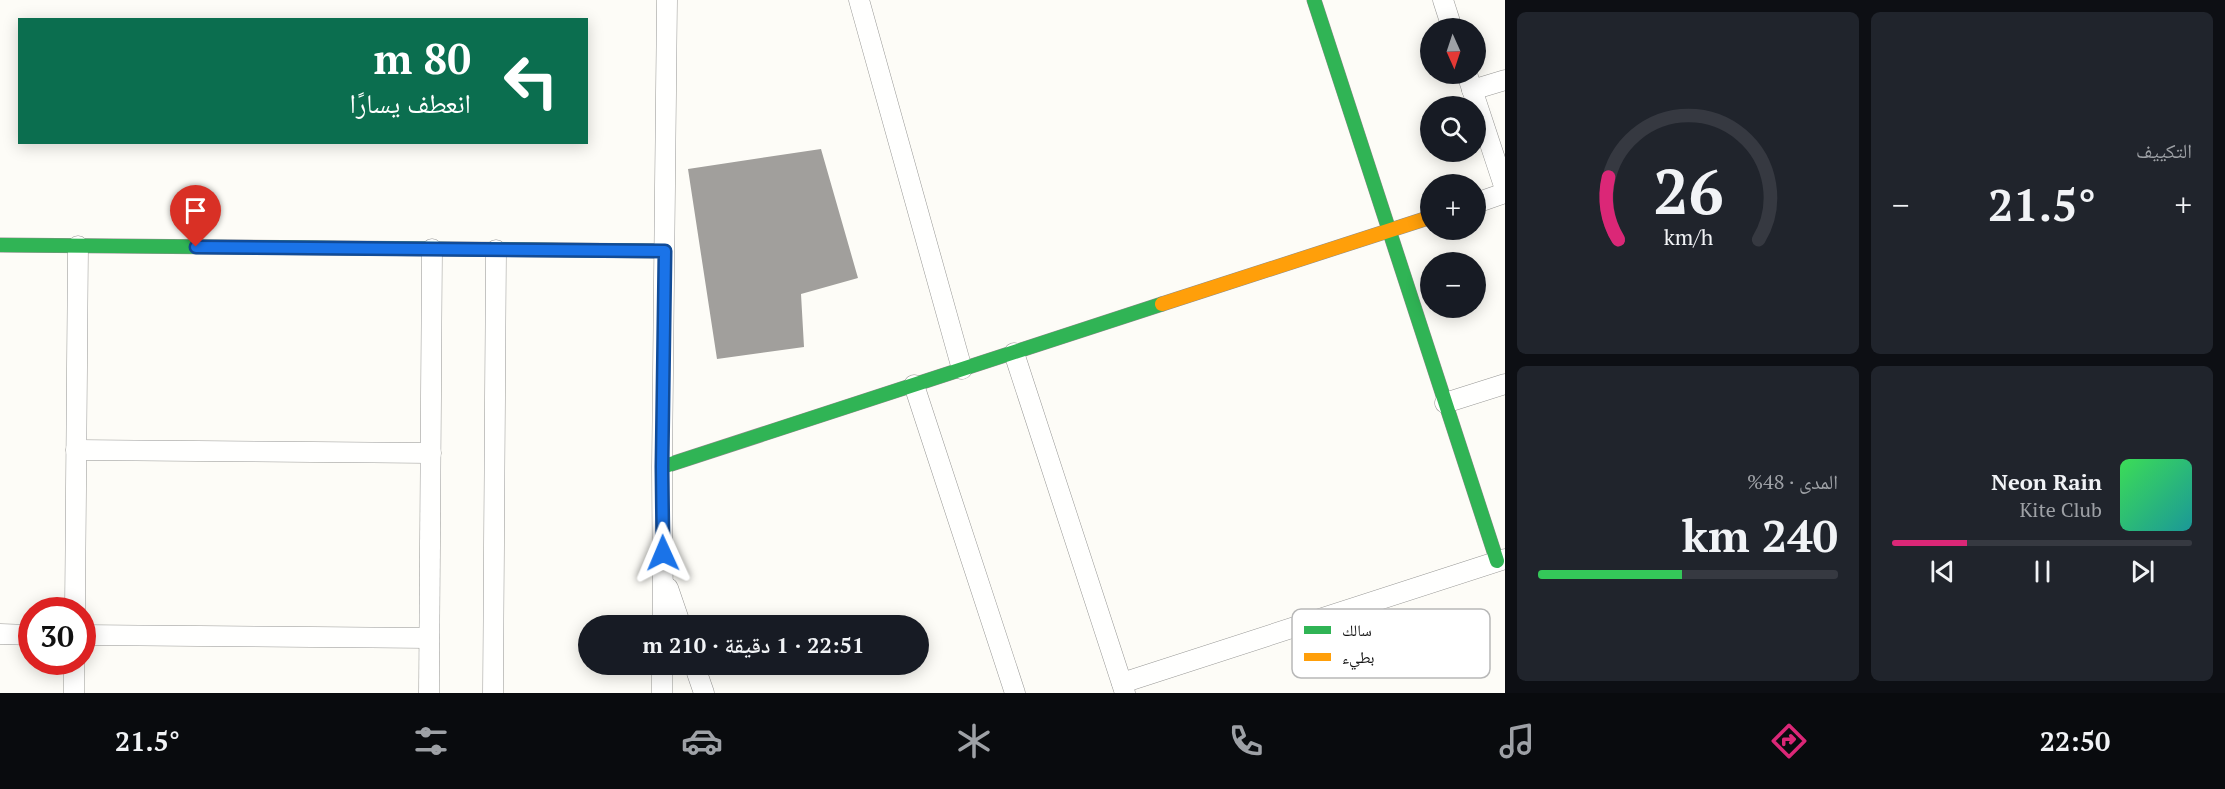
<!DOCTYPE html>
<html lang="ar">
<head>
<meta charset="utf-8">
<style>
  :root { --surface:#171b24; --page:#20242c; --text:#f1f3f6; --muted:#9ea1a6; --line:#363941; --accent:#db2777 }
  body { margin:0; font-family:"PT Serif","Noto Naskh Arabic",serif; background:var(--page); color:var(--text); direction:rtl; height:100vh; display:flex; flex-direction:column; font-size:22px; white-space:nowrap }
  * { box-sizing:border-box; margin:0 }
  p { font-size:20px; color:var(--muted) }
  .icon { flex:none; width:33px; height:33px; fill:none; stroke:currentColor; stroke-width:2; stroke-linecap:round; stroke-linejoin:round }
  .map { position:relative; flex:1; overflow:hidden; direction:ltr }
  .sheet { display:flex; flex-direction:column; gap:12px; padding:12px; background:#0d0f14; width:720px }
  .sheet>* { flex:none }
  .guide { position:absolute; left:18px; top:18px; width:570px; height:126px; border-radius:0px; box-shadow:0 3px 15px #0003; direction:rtl; background:#0b6e4f; color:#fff; overflow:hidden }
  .needle { width:39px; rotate:177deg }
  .buttons { position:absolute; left:1420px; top:18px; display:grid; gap:12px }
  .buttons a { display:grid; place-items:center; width:66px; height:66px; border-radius:50%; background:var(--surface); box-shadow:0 3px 15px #0003; font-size:30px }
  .speed { position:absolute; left:18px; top:597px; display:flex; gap:12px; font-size:30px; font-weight:700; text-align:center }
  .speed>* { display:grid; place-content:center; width:78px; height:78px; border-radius:50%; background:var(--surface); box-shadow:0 3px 15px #0003; line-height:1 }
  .speed .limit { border:9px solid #d22; background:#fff; color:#111 }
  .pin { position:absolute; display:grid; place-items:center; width:51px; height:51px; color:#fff; margin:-62px -26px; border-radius:50% 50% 50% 0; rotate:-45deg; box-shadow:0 0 6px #0007 }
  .pin .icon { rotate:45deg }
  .me { position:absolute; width:66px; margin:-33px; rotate:359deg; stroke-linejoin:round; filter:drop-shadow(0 0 4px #0008) }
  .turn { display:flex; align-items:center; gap:21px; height:126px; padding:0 18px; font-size:27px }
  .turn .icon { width:78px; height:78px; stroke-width:2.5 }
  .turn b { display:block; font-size:42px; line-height:51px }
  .big { font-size:45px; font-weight:600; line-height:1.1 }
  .sheet .widget { flex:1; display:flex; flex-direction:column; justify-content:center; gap:9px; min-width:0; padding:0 21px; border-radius:9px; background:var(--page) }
  .sheet .dial { align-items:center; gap:0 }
  .dial svg { height:156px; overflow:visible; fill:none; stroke:var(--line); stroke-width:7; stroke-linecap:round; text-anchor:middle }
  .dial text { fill:var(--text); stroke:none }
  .song { display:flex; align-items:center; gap:18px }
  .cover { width:72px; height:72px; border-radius:9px; background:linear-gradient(135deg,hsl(130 70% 55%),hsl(180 70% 35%)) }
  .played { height:6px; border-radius:3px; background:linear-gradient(90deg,var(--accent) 25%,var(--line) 25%) }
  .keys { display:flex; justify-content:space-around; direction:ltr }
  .heat { display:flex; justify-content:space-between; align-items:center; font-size:33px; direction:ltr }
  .charge { height:9px; border-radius:4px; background:linear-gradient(90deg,#34c759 48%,var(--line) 0) }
  .sheet .tiles { flex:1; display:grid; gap:12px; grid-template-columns:repeat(2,1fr) }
  .trip { position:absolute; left:578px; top:615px; width:351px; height:60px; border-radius:30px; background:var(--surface); box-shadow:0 3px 15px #0003; font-weight:600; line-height:60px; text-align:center; direction:rtl }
  .menu { display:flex; height:96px; justify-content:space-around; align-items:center; background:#090b0e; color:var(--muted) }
  .menu .icon { width:42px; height:42px }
  .menu .selected { color:var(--accent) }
  .menu b { font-size:27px; color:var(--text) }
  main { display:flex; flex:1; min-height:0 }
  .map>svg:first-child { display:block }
</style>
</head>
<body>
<main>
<section class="sheet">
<div class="tiles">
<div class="widget"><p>التكييف</p>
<div class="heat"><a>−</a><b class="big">21.5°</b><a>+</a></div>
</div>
<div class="widget dial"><svg viewBox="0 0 100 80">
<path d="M14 69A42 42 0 1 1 86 69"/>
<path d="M14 69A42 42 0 0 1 9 37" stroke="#db2777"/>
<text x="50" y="56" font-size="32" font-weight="700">26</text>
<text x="50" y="72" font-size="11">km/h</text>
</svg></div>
<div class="widget">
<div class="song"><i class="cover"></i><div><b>Neon Rain</b><p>Kite Club</p></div></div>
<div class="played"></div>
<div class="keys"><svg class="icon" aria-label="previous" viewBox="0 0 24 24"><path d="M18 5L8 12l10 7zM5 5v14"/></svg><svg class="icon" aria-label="pause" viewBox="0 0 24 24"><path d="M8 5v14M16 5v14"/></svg><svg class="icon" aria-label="next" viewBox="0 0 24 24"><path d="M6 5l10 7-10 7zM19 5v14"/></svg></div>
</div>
<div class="widget"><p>المدى · 48%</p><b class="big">240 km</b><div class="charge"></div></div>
</div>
</section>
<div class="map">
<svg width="1505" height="693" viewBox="0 0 1505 693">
  <rect width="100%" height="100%" fill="#fdfcf7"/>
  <path fill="#a19f9c" d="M821 149 858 278 801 294 804 347 717 359 688 169Z"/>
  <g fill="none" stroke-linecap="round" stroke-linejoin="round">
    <g stroke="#979795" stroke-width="21">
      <g id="street">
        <path d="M859 0 962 369"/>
        <path d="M1443 0 1452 28"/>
        <path d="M1467 74 1505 189"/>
        <path d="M1472 90 1505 80"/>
        <path d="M1476 203 1505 193"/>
        <path d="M1014 353 1125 693"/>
        <path d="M914 385 1015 693"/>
        <path d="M1445 403 1505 384"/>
        <path d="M76 450 431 453"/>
        <path d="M668 588 681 626"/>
        <path d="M75 610 78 246"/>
        <path d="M663 626 662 467 667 0"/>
        <path d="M0 634 32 635"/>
        <path d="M82 635 429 638"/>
        <path d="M694 664 704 693"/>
        <path d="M1122 683 1505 559"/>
        <path d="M74 693V662"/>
        <path d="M429 693 432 249"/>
        <path d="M493 693 496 250"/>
        <path d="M662 693V664"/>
      </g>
    </g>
    <g stroke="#8e8d8b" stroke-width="15">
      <g id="fast">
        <path d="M1314 0 1497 561"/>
        <path d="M0 245 665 251"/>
        <path d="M662 467 1162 304"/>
      </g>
    </g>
    <g stroke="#8e8d8b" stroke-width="15">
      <path id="slow" d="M1162 304 1431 217"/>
    </g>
    <use href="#street" stroke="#fffffe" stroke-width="20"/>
    <use href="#fast" stroke="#30b455" stroke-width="14"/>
    <use href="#slow" stroke="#ff9f0a" stroke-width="14"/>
  </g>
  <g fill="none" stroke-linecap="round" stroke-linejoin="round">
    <g stroke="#114b97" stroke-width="15">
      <path id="route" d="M196 247 665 251 662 467 663 553"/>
    </g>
    <use href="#route" stroke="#1a73e8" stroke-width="10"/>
  </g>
  <rect x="1292" y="609" width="198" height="69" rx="9" fill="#fff" stroke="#b8b8b8" stroke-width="1.5"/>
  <rect x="1304" y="626" width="27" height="8" fill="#30b455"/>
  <rect x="1304" y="653" width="27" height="8" fill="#ff9f0a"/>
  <g font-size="16" fill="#111">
    <text x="1342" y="636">سالك</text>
    <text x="1342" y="663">بطيء</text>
  </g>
</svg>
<div class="buttons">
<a><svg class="needle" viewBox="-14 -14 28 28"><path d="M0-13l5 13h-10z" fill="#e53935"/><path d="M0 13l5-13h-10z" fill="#9ea1a6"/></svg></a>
<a><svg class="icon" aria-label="search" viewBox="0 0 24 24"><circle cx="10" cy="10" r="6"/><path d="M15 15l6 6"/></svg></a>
<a>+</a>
<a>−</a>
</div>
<div class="speed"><div class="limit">30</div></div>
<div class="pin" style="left:196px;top:247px;background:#d93025"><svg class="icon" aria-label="arrive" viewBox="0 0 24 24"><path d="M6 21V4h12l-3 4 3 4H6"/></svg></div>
<svg class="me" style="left:663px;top:553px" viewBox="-20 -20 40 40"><path d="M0-17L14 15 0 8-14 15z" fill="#1a73e8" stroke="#fff" stroke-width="4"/></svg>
<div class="trip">22:51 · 1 دقيقة · 210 m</div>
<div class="guide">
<div class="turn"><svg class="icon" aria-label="left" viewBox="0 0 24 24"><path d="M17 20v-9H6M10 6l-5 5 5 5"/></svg><div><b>80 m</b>انعطف يسارًا</div></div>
</div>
</div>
</main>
<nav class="menu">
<b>22:50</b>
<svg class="icon selected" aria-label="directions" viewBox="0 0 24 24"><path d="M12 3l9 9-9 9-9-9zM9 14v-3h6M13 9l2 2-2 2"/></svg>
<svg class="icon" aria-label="music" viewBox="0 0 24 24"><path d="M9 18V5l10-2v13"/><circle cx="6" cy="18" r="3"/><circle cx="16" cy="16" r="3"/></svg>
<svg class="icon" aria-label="phone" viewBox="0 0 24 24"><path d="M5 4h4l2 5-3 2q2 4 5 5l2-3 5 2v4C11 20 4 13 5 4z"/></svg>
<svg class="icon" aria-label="climate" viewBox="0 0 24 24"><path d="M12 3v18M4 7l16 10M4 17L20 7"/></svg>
<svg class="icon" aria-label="car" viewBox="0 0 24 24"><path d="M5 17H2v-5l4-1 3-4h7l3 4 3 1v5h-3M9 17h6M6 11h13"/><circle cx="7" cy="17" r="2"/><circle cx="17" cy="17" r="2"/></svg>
<svg class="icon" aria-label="filters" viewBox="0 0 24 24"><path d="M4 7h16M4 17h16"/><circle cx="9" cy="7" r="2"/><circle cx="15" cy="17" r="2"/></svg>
<b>21.5°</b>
</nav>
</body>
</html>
